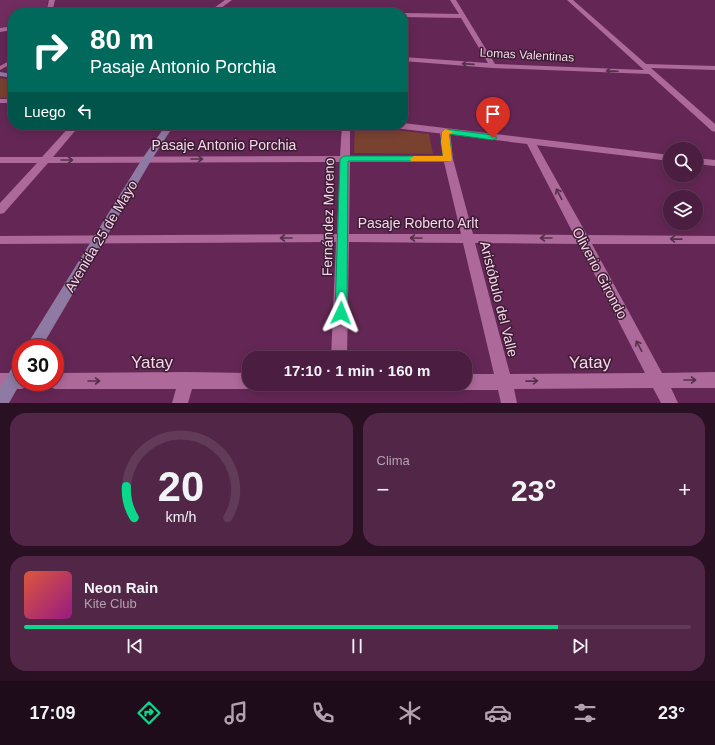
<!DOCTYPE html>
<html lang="es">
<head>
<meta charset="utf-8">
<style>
  :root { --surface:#4b1d40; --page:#522647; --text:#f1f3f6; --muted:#b2a2b1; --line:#623b59; --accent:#0ad98b }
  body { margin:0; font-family:Arial,sans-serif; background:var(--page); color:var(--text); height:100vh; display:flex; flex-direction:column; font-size:15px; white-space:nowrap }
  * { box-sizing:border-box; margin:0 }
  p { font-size:13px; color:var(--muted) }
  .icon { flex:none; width:22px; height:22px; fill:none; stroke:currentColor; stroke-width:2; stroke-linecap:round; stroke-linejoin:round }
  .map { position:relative; height:403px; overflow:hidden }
  .drawer { display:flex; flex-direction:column; gap:10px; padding:10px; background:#291023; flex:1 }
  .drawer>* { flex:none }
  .guide { position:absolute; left:8px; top:8px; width:400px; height:122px; border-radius:16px; box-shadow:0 2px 10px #0003,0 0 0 1px var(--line); background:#00695c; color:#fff; overflow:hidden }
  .buttons { position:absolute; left:663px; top:142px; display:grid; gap:8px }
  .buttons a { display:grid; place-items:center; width:40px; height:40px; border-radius:50%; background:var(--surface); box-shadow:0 2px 10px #0003,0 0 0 1px var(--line); font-size:20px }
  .speed { position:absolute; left:12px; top:339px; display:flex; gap:8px; font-size:20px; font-weight:700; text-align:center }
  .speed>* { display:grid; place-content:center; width:52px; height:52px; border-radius:50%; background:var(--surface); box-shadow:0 2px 10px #0003,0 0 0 1px var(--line); line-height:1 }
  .speed .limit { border:6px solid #d22; background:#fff; color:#111 }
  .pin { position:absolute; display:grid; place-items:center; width:34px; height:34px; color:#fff; margin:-41px -17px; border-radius:50% 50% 50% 0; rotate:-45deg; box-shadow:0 0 4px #0007 }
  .pin .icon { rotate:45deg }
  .me { position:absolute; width:44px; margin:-22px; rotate:2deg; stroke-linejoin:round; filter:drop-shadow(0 0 3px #0008) }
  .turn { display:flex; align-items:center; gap:14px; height:84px; padding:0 16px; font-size:18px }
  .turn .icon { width:52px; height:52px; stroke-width:2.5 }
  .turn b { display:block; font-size:28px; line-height:34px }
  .then { display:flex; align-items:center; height:38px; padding:0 16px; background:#0003; gap:8px; font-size:15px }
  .big { font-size:30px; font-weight:800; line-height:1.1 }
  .drawer .tile { flex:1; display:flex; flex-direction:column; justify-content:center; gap:6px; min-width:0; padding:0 14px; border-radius:16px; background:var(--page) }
  .drawer .dial { align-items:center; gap:0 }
  .dial svg { height:104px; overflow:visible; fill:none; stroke:var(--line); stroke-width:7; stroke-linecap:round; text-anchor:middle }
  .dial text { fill:var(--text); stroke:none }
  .song { display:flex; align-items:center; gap:12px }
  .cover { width:48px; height:48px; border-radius:6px; background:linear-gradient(135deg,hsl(10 70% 55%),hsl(310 70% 35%)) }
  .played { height:4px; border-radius:2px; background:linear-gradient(90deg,var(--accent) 80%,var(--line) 80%) }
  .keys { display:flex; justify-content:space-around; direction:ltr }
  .heat { display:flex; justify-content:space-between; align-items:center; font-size:22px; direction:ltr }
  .drawer .tiles { flex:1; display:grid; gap:10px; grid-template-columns:1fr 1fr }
  .tile:last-child { grid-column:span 2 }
  .trip { position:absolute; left:242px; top:351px; width:230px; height:40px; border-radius:16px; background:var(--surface); box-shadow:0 2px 10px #0003,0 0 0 1px var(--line); font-weight:800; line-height:40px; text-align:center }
  .tabs { display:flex; height:64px; justify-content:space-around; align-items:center; background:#1e0c1a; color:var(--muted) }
  .tabs .icon { width:28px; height:28px }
  .tabs .current { color:var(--accent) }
  .tabs b { font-size:18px; color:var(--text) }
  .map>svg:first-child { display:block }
</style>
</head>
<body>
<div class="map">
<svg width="715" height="403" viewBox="0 0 715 403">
  <rect width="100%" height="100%" fill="#642755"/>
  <path fill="#722d60" d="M0 0H48L45 13H13V26L0 27Z"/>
  <g fill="#784130">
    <path d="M0 78 13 80V98H0Z"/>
    <path d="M355 125 429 134 433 154 354 153Z"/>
  </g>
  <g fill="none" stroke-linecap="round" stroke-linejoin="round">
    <path fill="#ad6999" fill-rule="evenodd" d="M13 59V63L0 70V66Z"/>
    <g fill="#ad6999" fill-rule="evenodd">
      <path d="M49 0H55L52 13H46Z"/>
      <path d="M225 0H232L214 13H207Z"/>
      <path d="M450 0H456L495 64 644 70 567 0H573L646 64 715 66V70L651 68 715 124V132L712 131 649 74 492 68 403 61V57L488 63 461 18 403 17V13L459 14Z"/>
      <path d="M13 26V30L0 32V28Z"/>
      <rect x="0" y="99" width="13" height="4"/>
      <path d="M71 125H80L53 157 340 156 342 125H350V156H443L440 132 445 129 450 132 453 159 473 234 574 235 526 142 531 139 534 140 587 235 715 236V244H592L662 373 715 372V388H671L678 403H661L653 388 514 389 517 403H501L498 390H465L459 388 458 384H465V374H494L463 243 349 242 347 358H331L336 242 0 244V236L337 234 340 162 48 163 4 213 0 214V203L37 163H0V157H42ZM350 162H444L461 234H349ZM475 243 579 244 645 373 510 374Z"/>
      <path d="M187 372 249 373V384H256L255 387 249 389H192L188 403H172L176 389H55L49 387 47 382H55V373Z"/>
      <path d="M0 373H21V382H29L27 387 21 389H0Z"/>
    </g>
    <g fill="#ad6999" fill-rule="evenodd">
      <path d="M403 123 670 155V161L394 128 390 125H403Z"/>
      <path d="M696 158 715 160V166L696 164Z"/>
    </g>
    <g fill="#8f7aa3" fill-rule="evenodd">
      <path d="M0 72 13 74V78L0 76Z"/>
      <path d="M166 125H174L152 159 41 348H25L142 159Z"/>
      <path d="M21 361V382L9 403H0V387L15 363Z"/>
    </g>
  </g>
  <defs><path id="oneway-shaft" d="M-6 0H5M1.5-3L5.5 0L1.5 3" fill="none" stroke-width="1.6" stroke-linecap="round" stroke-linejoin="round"/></defs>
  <g stroke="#56304b">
    <use href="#oneway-shaft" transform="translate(468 64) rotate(-176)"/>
    <use href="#oneway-shaft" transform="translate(612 71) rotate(-178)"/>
    <use href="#oneway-shaft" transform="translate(197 159)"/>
    <use href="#oneway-shaft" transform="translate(67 160)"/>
    <use href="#oneway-shaft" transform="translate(559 194) rotate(-117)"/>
    <use href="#oneway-shaft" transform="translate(286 238) rotate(180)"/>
    <use href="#oneway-shaft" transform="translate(416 238) rotate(-180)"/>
    <use href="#oneway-shaft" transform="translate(546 238) rotate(-180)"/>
    <use href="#oneway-shaft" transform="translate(676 239) rotate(-179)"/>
    <use href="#oneway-shaft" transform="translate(639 346) rotate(-118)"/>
    <use href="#oneway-shaft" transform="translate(690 380)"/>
    <use href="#oneway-shaft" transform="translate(94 381)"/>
    <use href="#oneway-shaft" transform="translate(532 381) rotate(-1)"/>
  </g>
  <path fill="#0ad98b" stroke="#068d5a" d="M445 129 493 135 497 138 493 140 449 134 452 159 448 161H348L347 313 345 316 341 318 337 316 335 313 340 159 344 156H443L441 142 442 132Z"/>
  <path fill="#f59e0b" d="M445 129 454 132 449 134 452 159 451 161H411L410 159 414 156H443L441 142 442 132Z"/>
  <g text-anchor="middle" stroke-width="3" stroke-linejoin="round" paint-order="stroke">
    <g font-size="12" fill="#fad4ed" stroke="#391d31">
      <text transform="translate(527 55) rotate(3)" y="4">Lomas Valentinas</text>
    </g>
    <g font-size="14" fill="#fad4ed" stroke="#391d31">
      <text x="224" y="150">Pasaje Antonio Porchia</text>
      <text transform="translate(328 217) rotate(-89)" y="5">Fernández Moreno</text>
      <text x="418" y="228">Pasaje Roberto Arlt</text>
      <text transform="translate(101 236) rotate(-59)" y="5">Avenida 25 de Mayo</text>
      <text transform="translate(600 273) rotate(62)" y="5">Oliverio Girondo</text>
      <text transform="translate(499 299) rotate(76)" y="5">Aristóbulo del Valle</text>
    </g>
    <g font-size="17" fill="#fad4ed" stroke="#391d31">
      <text x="152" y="368">Yatay</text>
      <text transform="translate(590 362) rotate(-1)" y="6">Yatay</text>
    </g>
  </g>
</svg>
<div class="buttons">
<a><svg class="icon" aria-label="search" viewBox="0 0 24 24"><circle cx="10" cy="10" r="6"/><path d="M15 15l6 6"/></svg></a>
<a><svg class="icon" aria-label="layers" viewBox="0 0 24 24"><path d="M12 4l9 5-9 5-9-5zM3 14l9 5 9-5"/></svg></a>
</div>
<div class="speed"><div class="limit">30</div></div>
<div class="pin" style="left:493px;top:138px;background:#d93025"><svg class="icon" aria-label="arrive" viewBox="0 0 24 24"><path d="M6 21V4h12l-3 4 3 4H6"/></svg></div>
<svg class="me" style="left:341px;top:313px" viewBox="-20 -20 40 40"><path d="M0-17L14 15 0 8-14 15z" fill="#0ad98b" stroke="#fff" stroke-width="4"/></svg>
<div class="trip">17:10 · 1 min · 160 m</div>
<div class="guide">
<div class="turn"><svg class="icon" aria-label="right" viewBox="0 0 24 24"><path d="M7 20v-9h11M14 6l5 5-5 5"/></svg><div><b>80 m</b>Pasaje Antonio Porchia</div></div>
<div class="then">Luego<svg class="icon" aria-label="left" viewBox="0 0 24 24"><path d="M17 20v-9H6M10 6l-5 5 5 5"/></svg></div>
</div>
</div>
<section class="drawer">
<div class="tiles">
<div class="tile dial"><svg viewBox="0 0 100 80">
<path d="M14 69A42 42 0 1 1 86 69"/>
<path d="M14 69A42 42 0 0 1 8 45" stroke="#0ad98b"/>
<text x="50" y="56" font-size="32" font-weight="700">20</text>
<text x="50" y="72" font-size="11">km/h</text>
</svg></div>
<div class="tile"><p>Clima</p>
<div class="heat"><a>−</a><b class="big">23°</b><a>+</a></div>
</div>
<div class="tile">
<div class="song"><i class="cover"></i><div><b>Neon Rain</b><p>Kite Club</p></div></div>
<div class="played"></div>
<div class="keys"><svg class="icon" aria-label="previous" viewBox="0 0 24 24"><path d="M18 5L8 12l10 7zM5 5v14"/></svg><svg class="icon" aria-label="pause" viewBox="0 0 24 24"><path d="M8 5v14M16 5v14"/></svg><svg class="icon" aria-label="next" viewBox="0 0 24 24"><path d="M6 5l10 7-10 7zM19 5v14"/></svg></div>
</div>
</div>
</section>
<nav class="tabs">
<b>17:09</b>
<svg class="icon current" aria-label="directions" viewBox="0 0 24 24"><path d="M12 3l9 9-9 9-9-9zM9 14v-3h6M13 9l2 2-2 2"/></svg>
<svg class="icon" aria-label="music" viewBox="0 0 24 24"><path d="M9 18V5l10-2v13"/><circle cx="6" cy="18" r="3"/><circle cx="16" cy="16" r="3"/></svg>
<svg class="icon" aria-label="phone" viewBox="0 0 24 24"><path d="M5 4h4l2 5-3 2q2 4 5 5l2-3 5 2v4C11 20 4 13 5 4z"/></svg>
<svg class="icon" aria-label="climate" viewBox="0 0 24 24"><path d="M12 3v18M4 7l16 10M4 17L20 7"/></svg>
<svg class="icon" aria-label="car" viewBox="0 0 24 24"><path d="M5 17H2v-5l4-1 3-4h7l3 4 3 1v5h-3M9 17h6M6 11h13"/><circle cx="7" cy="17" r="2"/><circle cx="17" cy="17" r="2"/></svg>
<svg class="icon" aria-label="filters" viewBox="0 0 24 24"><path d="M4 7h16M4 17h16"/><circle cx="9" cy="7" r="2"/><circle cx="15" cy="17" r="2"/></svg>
<b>23°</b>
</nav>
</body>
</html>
